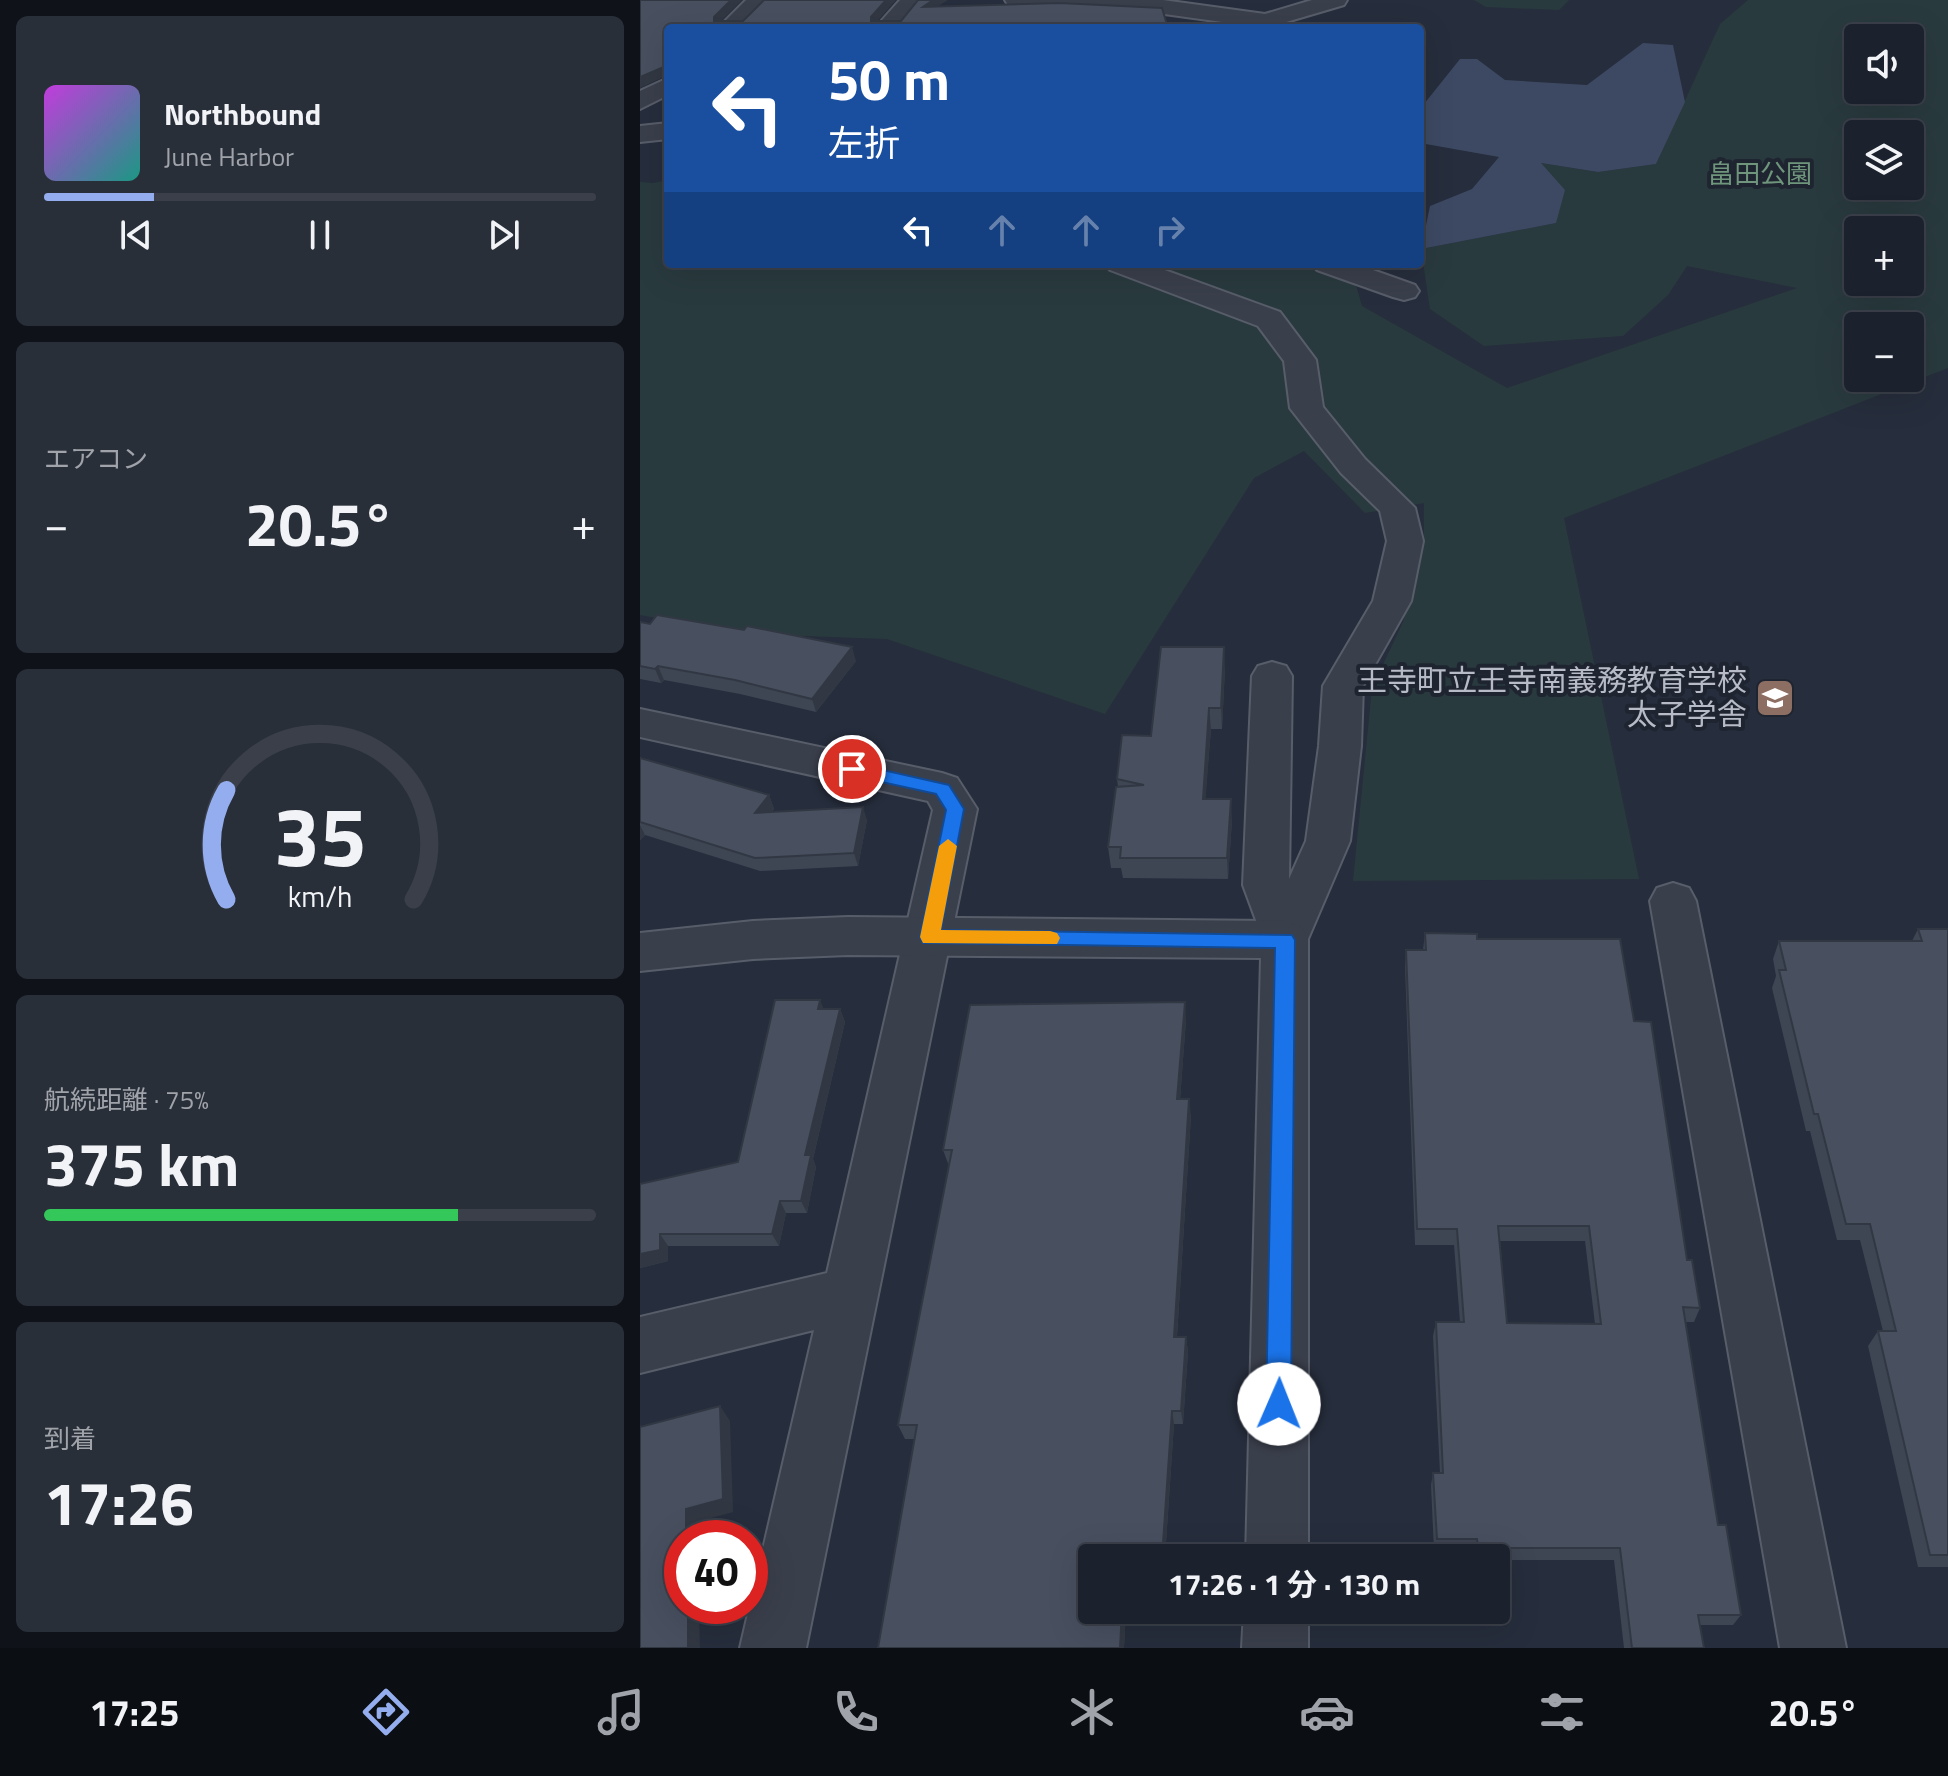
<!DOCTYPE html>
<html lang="ja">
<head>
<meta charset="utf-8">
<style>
  :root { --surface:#1c222d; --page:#292f39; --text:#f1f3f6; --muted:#a0a4aa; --line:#3a3f49; --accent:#94adee }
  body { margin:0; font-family:"Titillium Web","Noto Sans JP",sans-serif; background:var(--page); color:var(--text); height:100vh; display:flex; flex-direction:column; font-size:30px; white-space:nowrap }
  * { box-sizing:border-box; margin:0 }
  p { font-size:26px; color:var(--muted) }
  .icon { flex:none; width:44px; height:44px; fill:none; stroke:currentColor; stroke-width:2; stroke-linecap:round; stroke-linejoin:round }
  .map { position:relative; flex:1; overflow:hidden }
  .panel { display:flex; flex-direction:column; gap:16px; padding:16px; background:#0f1319; width:640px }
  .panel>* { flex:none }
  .guide { position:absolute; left:24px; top:24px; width:760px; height:244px; border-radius:8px; box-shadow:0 8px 32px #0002,0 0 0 2px var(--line); background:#1a4fa0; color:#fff; overflow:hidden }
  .fabs { position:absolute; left:1204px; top:24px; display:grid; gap:16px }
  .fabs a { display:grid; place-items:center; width:80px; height:80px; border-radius:8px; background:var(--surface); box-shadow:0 8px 32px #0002,0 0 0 2px var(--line); font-size:40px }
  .speed { position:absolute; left:24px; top:1520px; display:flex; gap:16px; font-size:40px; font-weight:700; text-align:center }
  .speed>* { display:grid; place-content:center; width:104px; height:104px; border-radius:50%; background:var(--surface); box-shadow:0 8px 32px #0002,0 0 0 2px var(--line); line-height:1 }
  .speed .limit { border:12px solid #d22; background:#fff; color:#111 }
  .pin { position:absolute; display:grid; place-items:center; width:68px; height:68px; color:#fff; margin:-34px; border:4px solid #fff; border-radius:50%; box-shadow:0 2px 8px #0007 }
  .me { position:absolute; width:88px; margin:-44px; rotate:1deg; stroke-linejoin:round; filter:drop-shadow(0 0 6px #0008) }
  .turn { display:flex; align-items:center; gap:28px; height:168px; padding:0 32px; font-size:36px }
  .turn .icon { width:104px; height:104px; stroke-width:2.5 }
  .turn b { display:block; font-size:56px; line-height:68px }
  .lanes { display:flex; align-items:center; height:76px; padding:0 32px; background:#0003; justify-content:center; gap:40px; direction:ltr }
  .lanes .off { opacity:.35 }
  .big { font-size:60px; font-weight:700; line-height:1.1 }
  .panel .widget { flex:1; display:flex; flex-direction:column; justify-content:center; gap:12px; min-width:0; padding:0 28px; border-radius:12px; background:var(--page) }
  .panel .dial { align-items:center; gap:0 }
  .dial svg { height:208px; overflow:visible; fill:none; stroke:var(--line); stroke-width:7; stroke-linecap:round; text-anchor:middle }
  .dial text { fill:var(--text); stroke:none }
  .song { display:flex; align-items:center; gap:24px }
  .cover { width:96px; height:96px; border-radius:12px; background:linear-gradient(135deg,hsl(290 70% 55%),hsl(170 70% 35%)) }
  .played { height:8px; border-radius:4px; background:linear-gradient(90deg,var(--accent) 20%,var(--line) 20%) }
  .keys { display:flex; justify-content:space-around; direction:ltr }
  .heat { display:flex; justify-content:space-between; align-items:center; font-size:44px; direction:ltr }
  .charge { height:12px; border-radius:6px; background:linear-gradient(90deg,#34c759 75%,var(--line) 0) }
  .trip { position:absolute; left:438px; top:1544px; width:432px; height:80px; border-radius:8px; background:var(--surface); box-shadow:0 8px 32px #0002,0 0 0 2px var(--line); font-weight:700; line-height:80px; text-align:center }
  .dock { display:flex; height:128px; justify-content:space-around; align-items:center; background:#0b0e12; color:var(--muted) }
  .dock .icon { width:56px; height:56px }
  .dock .current { color:var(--accent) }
  .dock b { font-size:36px; color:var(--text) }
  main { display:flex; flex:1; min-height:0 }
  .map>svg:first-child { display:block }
</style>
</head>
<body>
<main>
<section class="panel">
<div class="widget">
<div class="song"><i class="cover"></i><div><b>Northbound</b><p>June Harbor</p></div></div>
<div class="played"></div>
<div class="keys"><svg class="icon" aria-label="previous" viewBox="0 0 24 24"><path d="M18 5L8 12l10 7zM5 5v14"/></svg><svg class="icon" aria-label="pause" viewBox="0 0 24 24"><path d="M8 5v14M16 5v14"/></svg><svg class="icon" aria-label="next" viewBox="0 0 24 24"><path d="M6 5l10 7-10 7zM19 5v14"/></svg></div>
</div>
<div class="widget"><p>エアコン</p>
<div class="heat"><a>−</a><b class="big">20.5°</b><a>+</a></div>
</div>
<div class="widget dial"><svg viewBox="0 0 100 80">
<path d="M14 69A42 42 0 1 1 86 69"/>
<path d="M14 69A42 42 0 0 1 14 27" stroke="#94adee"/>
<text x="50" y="56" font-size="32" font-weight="700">35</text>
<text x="50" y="72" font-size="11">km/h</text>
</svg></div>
<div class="widget"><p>航続距離 · 75%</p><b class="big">375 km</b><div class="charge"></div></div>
<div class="widget"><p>到着</p><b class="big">17:26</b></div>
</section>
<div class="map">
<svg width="1308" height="1648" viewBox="0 0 1308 1648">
  <rect width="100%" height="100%" fill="#262d3c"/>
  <g fill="#293a3e" fill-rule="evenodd">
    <path d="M834 0H929L919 10 846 7Z"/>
    <path d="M1108 0H1308V368L924 518 999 879 713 881 732 688 763 622 784 541V503L725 513 664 451 614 478 465 714 247 639 107 634 0 615V182L13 183 28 180V264H710L722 306 867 388 1157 288 1047 266 1028 295 983 336 844 346 790 309 781 249 916 223 900 163 958 172 1016 164 1080 24ZM1218 38H1270V90H1218ZM1218 134H1270V186H1218ZM1218 230H1270V282H1218ZM1218 326H1270V378H1218Z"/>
  </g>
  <path fill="#3d4963" d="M1003 43 1033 45 1045 102 1016 164 958 172 901 163 925 190 916 223 781 249 790 206 832 189 859 157 780 143V109L820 59H837L865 80 947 85Z"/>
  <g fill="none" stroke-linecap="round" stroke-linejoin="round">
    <g stroke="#585d6a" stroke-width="4">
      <g id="minor">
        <path d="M106 0H130L103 28H78Z"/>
        <path d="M260 0H283L260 28H235Z"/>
        <path d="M365 0H523L625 14 672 0H707L704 5 626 28 517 13 376 7 368 5Z"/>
        <path d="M28 78V95L0 109V91Z"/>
        <path d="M28 123V139L0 142V126Z"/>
        <path d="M465 264H508L640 312 676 360 683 407 725 459 775 508 783 541 771 601 723 686 721 746 710 841 662 953 645 959 628 953 603 885 612 676 618 666 632 662 646 666 652 676 649 879 666 841 679 746 683 686 733 601 747 541 740 511 701 473 650 408 644 361 618 326 470 270Z"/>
        <path d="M672 264H716L775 285 779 291 775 297 764 300 753 297 677 270Z"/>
        <path d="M0 709 302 773 317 778 337 809 166 1648H100L174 1330 0 1373V1317L187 1273 293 810 288 801 0 737Z"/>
        <path d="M1033 883 1049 888 1056 901 1206 1648H1140L1010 901 1017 888Z"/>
      </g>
    </g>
    <g stroke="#585d6a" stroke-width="4">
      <g id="tertiary">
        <path d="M208 917 645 921 662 927 668 940V1558H606L621 958 208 955 113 959 0 971V933L113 921Z"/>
        <path d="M604 1610H668V1648H602Z"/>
      </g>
    </g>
    <use href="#minor" fill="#3a3f4c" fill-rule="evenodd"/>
    <use href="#tertiary" fill="#3a3f4c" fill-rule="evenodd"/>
  </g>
  <g fill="#3e4553" fill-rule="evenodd">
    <path d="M0 622 216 661 176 712 100 694 24 680 21 683 0 679Z"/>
    <path d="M585 668 582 729H571L565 799 592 820 588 879 483 878 481 868H471L468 847 478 787 477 779 511 736Z"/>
    <path d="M0 758 129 795 134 809 132 812 227 820 218 866 120 871 5 835 0 840Z"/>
    <path d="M1278 929H1308V1567H1278L1228 1346 1238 1331H1243L1220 1240H1197L1170 1131H1166L1132 988 1136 976 1133 959 1139 941H1272Z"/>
    <path d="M785 933 837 939 994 1021 1047 1260 1060 1308 1054 1322H1045L1078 1525 1101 1615 1093 1625H1060L1064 1648H984L974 1560H856V1558H834V1551H794L791 1485 793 1473H800L793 1336 796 1322H820L814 1245H775L765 967 766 950H783ZM860 1241H945L955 1324 867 1323Z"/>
    <path d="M184 1009H200L205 1022 173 1159 176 1167 167 1213H146L139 1246H28V1261L0 1268V1184L98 1162Z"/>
    <path d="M546 1020 540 1099 551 1116 537 1337H546L548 1352 543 1424H534L525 1558H452V1610H486L484 1648H238L274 1439H265L258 1425 309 1166 303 1150Z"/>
  </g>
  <g fill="#323843">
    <path d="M91 0H102L76 26 74 21V17Z"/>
    <path d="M246 0H256L233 26 231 17Z"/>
    <path d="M293 0H308L284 15 283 7Z"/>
    <path d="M26 66 28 75 0 88V77Z"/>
    <path d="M212 647 216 661 176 712 172 699Z"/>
    <path d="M584 647 585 668 582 729 581 708Z"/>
    <path d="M18 666 24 680 21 683 15 669Z"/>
    <path d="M569 708 571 729 564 820 563 799Z"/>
    <path d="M129 795 134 809 120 826 115 813Z"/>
    <path d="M591 799 592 820 588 879 587 858Z"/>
    <path d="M223 807 227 820 218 866 214 853Z"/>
    <path d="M0 825 5 835 0 840Z"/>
    <path d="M180 1000 185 1012 178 1009Z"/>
    <path d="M545 1002 546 1020 539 1115 537 1099Z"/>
    <path d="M200 1009 205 1022 173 1159 176 1167 167 1213 161 1201 165 1155Z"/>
    <path d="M549 1099 551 1116 536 1352 534 1337Z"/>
    <path d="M140 1201 146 1213 139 1246 132 1234Z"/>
    <path d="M20 1234 28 1246V1261L0 1268V1254Z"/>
    <path d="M546 1337 548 1352 543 1424 541 1411Z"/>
    <path d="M80 1406 90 1421 93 1512 57 1522 58 1538H46V1509Z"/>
    <path d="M532 1411 534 1424 525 1558H522Z"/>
    <path d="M48 1606H59L60 1648H48Z"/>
    <path d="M482 1610H486L484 1648H480Z"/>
  </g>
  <g fill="#485060" stroke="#323843" stroke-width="2" fill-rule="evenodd">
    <path d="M0 0H91L74 17V21H103L124 0H246L231 17V21H261L278 0H293L283 7 419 3 522 8 528 28H28V83L26 66 0 77Z"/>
    <path d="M17 615 104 630 107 626 212 647 172 699 95 680 18 666 15 669 0 666V622L10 624Z"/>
    <path d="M521 647H584L581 708H569L563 799H591L587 858H480L481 847H468L476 787 504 785 477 779 482 735 511 736Z"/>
    <path d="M0 758 129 795 115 813 223 807 214 853 115 858 0 822Z"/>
    <path d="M1278 929H1308V1555H1290L1238 1331H1256L1230 1224H1206L1178 1114H1174L1139 970H1146L1139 941H1282Z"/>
    <path d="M785 933 837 934V939H980L994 1021 1011 1022 1047 1260H1052L1060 1308 1043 1307 1078 1525H1086L1101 1615H1058L1064 1648H992L980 1548H838L837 1539H797L793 1473H803L796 1322H824L817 1229H777L766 950H786ZM858 1226H949L961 1324 867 1323Z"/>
    <path d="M135 1000H180L178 1009H200L165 1155H171L161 1201H140L132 1234H20V1250L0 1254V1184L98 1162Z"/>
    <path d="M545 1002 537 1099H549L534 1337H546L541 1411H532L522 1558H452V1610H482L480 1648H238L277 1425H258L312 1150H303L330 1005Z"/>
    <path d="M80 1406 83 1499 46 1509V1538H42V1606H48V1648H0V1427Z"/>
  </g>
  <path fill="#1a73e8" stroke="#114b97" stroke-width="2" d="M212 763 309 785 324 809 301 930 652 935 655 940 651 1404 647 1412 639 1416 630 1412 626 1404 635 948 283 943 280 937 306 810 296 794 205 774 203 769 205 765Z"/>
  <path fill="#f59e0b" d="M308 839 317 846 301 930 410 931 417 933 420 938 417 944 283 943 280 937 299 846Z"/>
  <defs>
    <g id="school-square" transform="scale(2)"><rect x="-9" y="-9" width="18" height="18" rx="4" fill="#8d6e63" stroke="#1f2431"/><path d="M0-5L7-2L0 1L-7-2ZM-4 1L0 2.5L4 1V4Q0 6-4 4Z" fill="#fff"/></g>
  </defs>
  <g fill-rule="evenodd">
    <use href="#school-square" x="1135" y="698"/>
  </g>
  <g text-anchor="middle" stroke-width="8" stroke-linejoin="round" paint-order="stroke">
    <g font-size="26" fill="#6f967c" stroke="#1f2431">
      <text x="1120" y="183">畠田公園</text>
    </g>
    <g font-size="30" fill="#b6bbc7" stroke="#1f2431" text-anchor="end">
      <text x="1107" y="691">王寺町立王寺南義務教育学校<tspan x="1107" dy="34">太子学舎</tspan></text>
    </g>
  </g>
</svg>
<div class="fabs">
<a><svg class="icon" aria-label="sound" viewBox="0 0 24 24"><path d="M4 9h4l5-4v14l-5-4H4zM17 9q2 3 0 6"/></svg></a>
<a><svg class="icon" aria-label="layers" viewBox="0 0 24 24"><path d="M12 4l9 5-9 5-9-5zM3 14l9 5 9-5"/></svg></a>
<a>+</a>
<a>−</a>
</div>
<div class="speed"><div class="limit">40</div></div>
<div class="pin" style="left:212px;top:769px;background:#d93025"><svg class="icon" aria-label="arrive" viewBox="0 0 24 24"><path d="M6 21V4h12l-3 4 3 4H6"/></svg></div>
<svg class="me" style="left:639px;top:1404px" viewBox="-20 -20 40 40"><circle r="19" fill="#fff"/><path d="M0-13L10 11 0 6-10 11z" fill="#1a73e8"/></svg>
<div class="trip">17:26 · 1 分 · 130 m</div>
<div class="guide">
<div class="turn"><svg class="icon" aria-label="left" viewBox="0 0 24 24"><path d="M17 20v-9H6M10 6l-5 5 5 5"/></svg><div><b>50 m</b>左折</div></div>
<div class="lanes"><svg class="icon" aria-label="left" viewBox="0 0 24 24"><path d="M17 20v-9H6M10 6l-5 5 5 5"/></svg><svg class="icon off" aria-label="ahead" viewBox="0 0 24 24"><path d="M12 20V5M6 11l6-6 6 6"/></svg><svg class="icon off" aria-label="ahead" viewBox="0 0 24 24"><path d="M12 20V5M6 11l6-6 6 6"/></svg><svg class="icon off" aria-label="right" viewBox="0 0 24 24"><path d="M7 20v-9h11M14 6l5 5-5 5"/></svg></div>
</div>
</div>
</main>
<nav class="dock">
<b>17:25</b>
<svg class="icon current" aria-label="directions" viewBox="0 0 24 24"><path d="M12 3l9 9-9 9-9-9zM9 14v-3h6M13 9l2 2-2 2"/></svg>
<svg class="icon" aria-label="music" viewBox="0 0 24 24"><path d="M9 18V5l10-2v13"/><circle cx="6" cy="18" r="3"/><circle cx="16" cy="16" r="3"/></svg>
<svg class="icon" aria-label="phone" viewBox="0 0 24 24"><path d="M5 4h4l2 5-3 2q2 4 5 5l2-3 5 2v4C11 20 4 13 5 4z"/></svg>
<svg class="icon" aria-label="climate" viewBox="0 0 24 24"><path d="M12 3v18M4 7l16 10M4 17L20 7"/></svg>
<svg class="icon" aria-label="car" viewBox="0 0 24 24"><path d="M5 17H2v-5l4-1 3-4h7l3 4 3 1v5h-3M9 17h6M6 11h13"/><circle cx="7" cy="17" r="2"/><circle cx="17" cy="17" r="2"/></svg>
<svg class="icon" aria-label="filters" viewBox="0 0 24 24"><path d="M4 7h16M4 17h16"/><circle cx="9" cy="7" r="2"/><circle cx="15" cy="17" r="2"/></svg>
<b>20.5°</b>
</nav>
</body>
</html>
